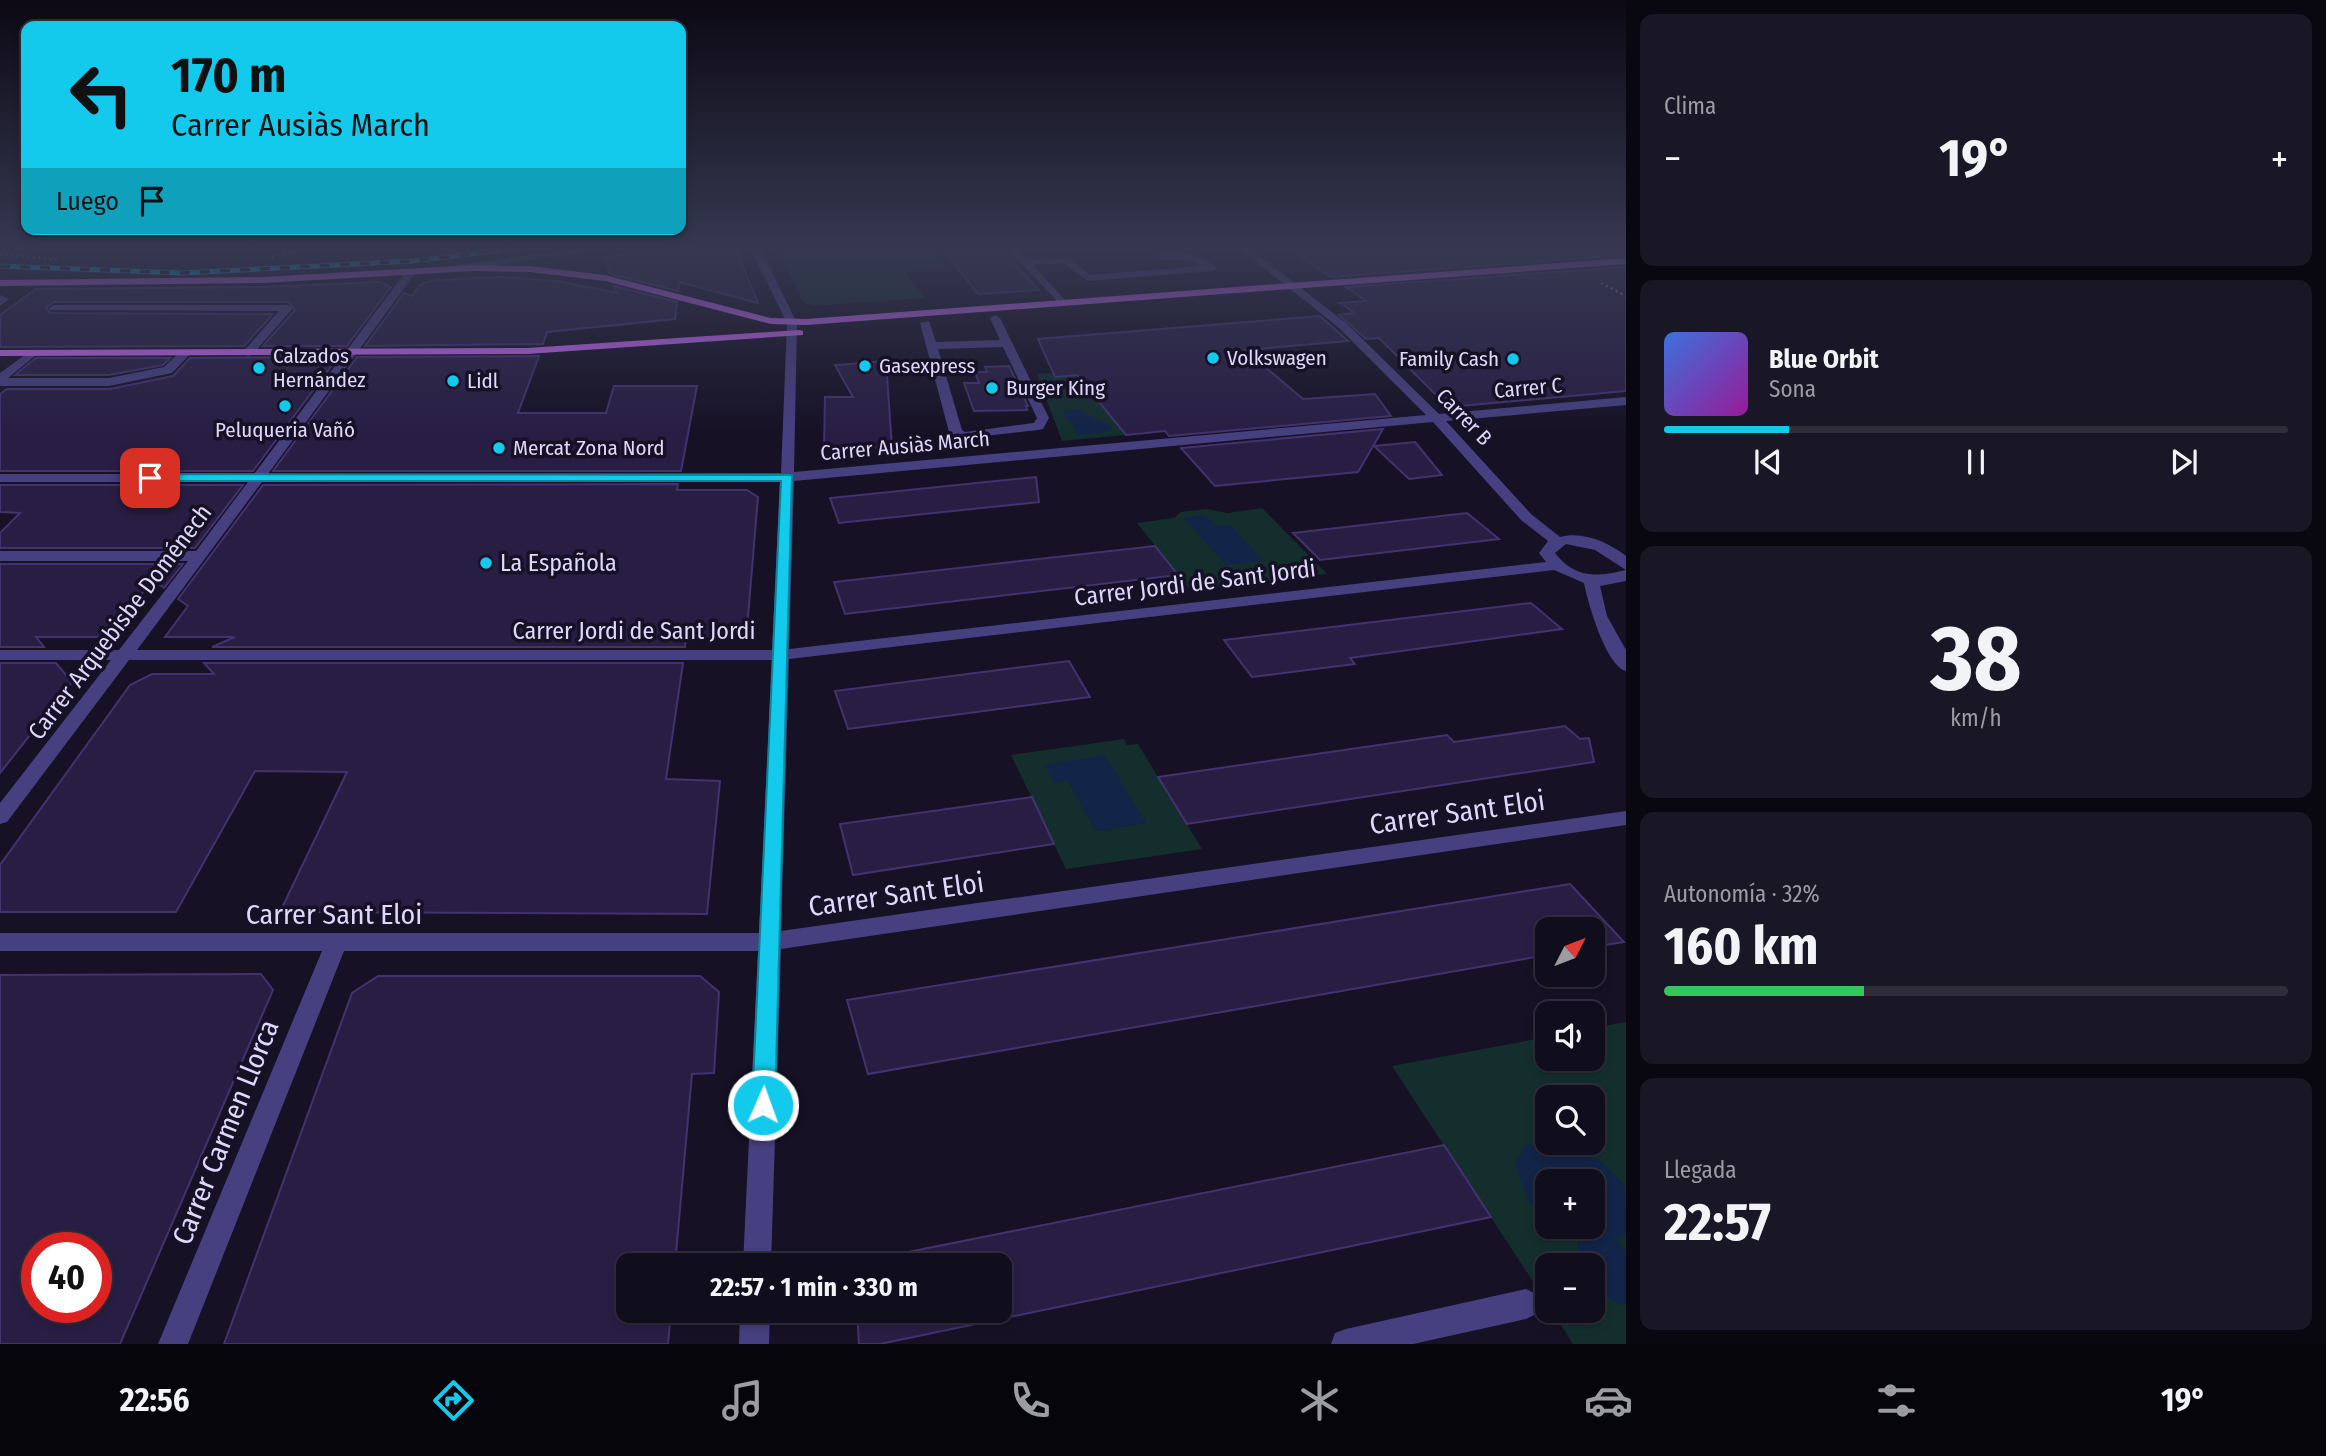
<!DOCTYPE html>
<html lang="es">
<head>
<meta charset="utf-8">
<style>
  :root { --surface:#100d1c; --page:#191625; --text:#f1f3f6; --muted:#9c9ca3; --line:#302d3b; --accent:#13caec }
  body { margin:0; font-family:"Fira Sans Condensed",sans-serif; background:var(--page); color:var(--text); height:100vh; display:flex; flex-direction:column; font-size:26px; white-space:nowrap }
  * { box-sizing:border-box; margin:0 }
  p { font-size:23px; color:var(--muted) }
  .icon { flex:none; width:38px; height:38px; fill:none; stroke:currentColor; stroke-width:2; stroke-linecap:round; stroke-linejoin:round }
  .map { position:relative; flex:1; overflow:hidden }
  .sheet { display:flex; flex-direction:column; gap:14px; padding:14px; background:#09070f; width:700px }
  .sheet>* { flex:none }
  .guide { position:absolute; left:21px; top:21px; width:665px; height:214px; border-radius:14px; box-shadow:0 4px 10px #0003,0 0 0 2px var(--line); background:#13caec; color:#111; overflow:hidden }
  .needle { width:46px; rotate:48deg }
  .fabs { position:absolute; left:1535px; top:917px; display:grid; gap:14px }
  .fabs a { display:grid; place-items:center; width:70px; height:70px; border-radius:14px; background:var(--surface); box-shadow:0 4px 10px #0003,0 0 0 2px var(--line); font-size:35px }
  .speed { position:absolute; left:21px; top:1232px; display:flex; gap:14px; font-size:35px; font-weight:700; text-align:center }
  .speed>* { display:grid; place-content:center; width:91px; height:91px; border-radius:50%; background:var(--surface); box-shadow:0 4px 10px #0003,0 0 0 2px var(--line); line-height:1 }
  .speed .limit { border:10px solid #d22; background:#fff; color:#111 }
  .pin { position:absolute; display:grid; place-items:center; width:60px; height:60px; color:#fff; margin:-30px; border-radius:14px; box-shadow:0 4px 10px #0006 }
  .me { position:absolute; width:77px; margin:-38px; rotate:2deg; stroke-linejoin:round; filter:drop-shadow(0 0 5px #0008) }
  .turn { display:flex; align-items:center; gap:24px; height:147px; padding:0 35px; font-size:32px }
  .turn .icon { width:91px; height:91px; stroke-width:2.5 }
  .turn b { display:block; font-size:49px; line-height:60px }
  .then { display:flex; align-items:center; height:66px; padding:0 35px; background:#0003; gap:14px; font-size:26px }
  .big { font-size:52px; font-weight:700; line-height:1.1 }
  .sheet .card { flex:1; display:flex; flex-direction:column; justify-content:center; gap:10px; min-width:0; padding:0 24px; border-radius:14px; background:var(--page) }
  .sheet .dial { align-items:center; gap:0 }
  .dial b { font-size:91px; line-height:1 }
  .song { display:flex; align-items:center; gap:21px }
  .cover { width:84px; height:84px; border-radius:10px; background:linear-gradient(135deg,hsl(220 70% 55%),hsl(300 70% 35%)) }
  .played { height:7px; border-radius:4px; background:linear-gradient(90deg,var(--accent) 20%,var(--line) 20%) }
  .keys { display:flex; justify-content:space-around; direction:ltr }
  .heat { display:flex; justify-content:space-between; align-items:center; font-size:38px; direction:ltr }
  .charge { height:10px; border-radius:5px; background:linear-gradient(90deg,#34c759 32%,var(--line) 0) }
  .trip { position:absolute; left:616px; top:1253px; width:396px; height:70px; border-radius:14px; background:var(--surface); box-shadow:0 4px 10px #0003,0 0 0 2px var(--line); font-weight:700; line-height:70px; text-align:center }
  .tabs { display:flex; height:112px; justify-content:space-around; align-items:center; background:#06050b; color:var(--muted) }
  .tabs .icon { width:49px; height:49px }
  .tabs .active { color:var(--accent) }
  .tabs b { font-size:32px; color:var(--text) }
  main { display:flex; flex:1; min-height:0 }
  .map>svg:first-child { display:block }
</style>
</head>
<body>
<main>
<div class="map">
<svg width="1626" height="1344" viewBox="0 0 1626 1344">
  <rect width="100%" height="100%" fill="#161125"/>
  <g fill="#142e2e" fill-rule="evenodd">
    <path d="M777 246H931L949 268 906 272 925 298 814 306 803 303Z"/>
    <path d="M1053 373 1056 377 1077 375 1126 435 1062 441 1037 374Z"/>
    <path d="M1262 508 1327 574 1191 591 1137 523 1174 518 1181 512 1206 509 1227 513Z"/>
    <path d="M1124 739 1127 745 1138 744 1202 849 1066 869 1011 755ZM1068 780 1145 823 1096 831Z"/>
    <path d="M1626 1022V1344H1573L1552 1311H1592V1265H1547V1303L1392 1066 1547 1037V1059H1592L1593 1028ZM1547 1097H1592V1143H1547ZM1547 1181H1592V1227H1547Z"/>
  </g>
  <g fill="#122447">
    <path d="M1077 409 1113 427 1106 432 1079 435 1062 411Z"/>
    <path d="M1204 515 1215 526 1230 525 1263 561 1226 565 1184 518Z"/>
    <path d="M1105 755V756L1146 823 1096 831 1068 780 1054 783 1045 765Z"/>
    <path d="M1544 1140 1547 1143C1582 1143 1603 1161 1625 1186L1626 1234 1616 1239 1626 1252V1304L1619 1305 1593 1286 1592 1265H1579L1577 1241 1557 1227H1592V1181H1547V1220L1528 1201 1515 1162 1527 1144Z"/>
  </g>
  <g fill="#281e44" stroke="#42326e" stroke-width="2" fill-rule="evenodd">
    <path d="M667 246H735L758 303 679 282 678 291 610 274 604 258Z"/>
    <path d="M947 246H998L1039 290 978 294 945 252H952Z"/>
    <path d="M1284 246H1605L1625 255 1331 277Z"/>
    <path d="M1626 267V391L1460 406 1444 403 1379 338 1366 339 1339 315 1355 313 1340 303 1366 301 1346 287Z"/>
    <path d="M498 277 557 281 617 293 614 286 677 302 675 319 547 332 543 344 365 346 404 293 412 296 420 285 430 281Z"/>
    <path d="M379 282 391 287 347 346H263L295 310 288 302H54L46 307 50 313 273 314 244 346 0 347V315L36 289 260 287Z"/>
    <path d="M1320 316 1348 341 1245 350 1303 399 1375 394 1391 416 1169 436 1165 431 1126 435 1077 375 1055 377 1038 339Z"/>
    <path d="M539 356 518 413H606L614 386H697L681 471H273L357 357Z"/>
    <path d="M338 357 253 471H0V394L7 389H110L173 376 190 358Z"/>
    <path d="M36 358H170L163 365 109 375H15Z"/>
    <path d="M886 361 892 448 824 447 825 397H853L835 365Z"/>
    <path d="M1009 366 1028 406H1026L1027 410 974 411 964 383H979L975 372H987L985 367Z"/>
    <path d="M1383 429 1358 472 1215 486 1181 448Z"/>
    <path d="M1415 442 1442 475 1409 479 1374 446Z"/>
    <path d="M1036 477 1039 502 839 523 830 498Z"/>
    <path d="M678 484 677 490H747L758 497 747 629 732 637H686L685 647H212L235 637H165L188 606 178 599 263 485Z"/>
    <path d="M0 485H243L195 548H0V533L20 513 0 512Z"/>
    <path d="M1467 513 1499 539 1320 560 1293 533Z"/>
    <path d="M1155 546 1178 575 845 614 834 582Z"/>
    <path d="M0 564H183L164 588 153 580 107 637H36L44 647H0Z"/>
    <path d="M1531 603 1562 629 1350 658 1355 664 1252 677 1224 640Z"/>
    <path d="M1069 661 1090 697 848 729 835 691Z"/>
    <path d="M0 663H56L72 682 0 773Z"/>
    <path d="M204 663H683L666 779 720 781 707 914 280 912 347 772 255 771 176 912H0V865L130 685 152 674H214Z"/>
    <path d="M1565 726 1580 739 1589 738 1594 762 1187 824 1158 777 1447 735 1454 742Z"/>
    <path d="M1032 797 1054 844 853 875 840 824Z"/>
    <path d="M1570 884 1624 942 1592 947V929H1547V955L868 1074 847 1000Z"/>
    <path d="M261 974 273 990 120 1344H0V975ZM37 1248H96V1307H37Z"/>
    <path d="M378 976H700L719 992 714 1073 692 1074 675 1265H628V1311H671L668 1344H224L352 993Z"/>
    <path d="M1444 1145 1491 1217 880 1344H859L857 1311H999V1265L853 1263Z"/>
  </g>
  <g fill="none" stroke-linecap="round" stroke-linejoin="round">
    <g stroke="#39afaf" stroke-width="2.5" stroke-dasharray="2 3.5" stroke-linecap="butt">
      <path d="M0 254 60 260"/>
      <path d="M272 257 311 246"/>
      <path d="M1601 283 1626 296"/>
    </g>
    <g fill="#464080" fill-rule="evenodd">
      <path d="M598 246H623L459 271 454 268 459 265Z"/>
      <path d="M749 246H759L797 323 794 472 1426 415 1338 327 1236 246H1247L1346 323 1439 414 1626 397V405L1446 421 1531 514 1560 537C1583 531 1608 542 1626 556V570L1595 550 1566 544 1555 553C1575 579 1598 577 1626 570V581L1600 586 1607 616 1626 650V671C1606 666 1588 603 1584 583L1554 570 789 659 781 931 1626 811V825L781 949 771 1265H743L758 951H344L188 1344H158L322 951H0V933H759L772 660H129L7 822 0 824V803L111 660H0V650H119L188 561H0V551H196L248 482H0V474H254L407 270 411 269 416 272 268 474 781 473 787 323ZM1433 422 1521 520 1548 541 1539 553 1546 562 789 649 794 481ZM780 481 772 650H137L262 482Z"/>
      <path d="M1004 246H1014L1027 260 1068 258 1090 275 1201 266C1181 254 1167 265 1152 257 1172 245 1201 254 1217 268L1212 271 1088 281 1063 263 1033 265 1066 301 1067 303 1062 306Z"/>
      <path d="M0 295 9 299 0 306Z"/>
      <path d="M54 305H288L293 308 252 355 248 356 242 353 279 311 50 310 49 308Z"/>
      <path d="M995 315 1000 318 1049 418 1043 429 1038 430 958 439 949 432 920 323 929 321 936 342 1000 340 990 318ZM1003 347 1037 418 1034 423 965 432 962 430 938 349Z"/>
      <path d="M32 350 36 351V355L8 378H109L164 367 181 351 191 353 172 373 109 386H0V373Z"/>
      <path d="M1526 1289 1536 1294 1541 1304 1536 1314 1526 1319 1413 1344H1331L1335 1333 1346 1329Z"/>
      <path d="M740 1311H770L769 1344H739Z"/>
    </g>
    <g fill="#c768f3" fill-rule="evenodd">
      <path d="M1626 258V264L806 325 771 324 605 281 529 272 473 271 263 283 0 286V280L263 277 473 265 529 266 605 275 771 318 806 319Z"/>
      <path d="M799 330 803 331V335L527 354 0 356V350L527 348Z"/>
    </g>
    <g stroke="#13caec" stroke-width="5">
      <path id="rail" d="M0 266 182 273 412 261 538 246"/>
    </g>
    <use href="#rail" stroke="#161125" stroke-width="3.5" stroke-dasharray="10" stroke-linecap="butt"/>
  </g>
  <linearGradient id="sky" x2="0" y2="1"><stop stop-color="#0c0914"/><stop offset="0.57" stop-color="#363851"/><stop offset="1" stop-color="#363851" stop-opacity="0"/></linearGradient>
  <rect width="1626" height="434" fill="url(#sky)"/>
  <path fill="#13caec" stroke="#0c8399" stroke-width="2" d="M150 474 792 475 775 1105 771 1113 763 1116 755 1113 752 1105 781 481H146L144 478Z"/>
  <g fill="#13caec" stroke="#161125" stroke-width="2.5">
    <circle cx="1213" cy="358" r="7"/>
    <circle cx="1513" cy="359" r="7"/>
    <circle cx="865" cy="366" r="7"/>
    <circle cx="259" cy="368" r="7"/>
    <circle cx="453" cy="381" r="7"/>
    <circle cx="992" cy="388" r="7"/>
    <circle cx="285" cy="406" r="7"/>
    <circle cx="499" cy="448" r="7"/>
    <circle cx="486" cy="563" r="7"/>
  </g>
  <g text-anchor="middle" stroke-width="7" stroke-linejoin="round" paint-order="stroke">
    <g font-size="21" fill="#ded8fc" stroke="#161125" text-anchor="start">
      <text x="273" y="363">Calzados<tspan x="273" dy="24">Hernández</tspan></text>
      <text x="1227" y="365">Volkswagen</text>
      <text x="1499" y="366" text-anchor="end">Family Cash</text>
      <text x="879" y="373">Gasexpress</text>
      <text x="467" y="388">Lidl</text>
      <text x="1006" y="395">Burger King</text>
      <text x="285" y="437" text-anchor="middle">Peluqueria Vañó</text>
      <text x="513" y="455">Mercat Zona Nord</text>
    </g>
    <g font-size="21" fill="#ded8fc" stroke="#161125">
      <text transform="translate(1528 388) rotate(-5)" y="7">Carrer C</text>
      <text transform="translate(1464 417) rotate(46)" y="7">Carrer B</text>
      <text transform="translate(905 446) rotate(-5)" y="7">Carrer Ausiàs March</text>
    </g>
    <g font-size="24" fill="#ded8fc" stroke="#161125" text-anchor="start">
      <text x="500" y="571">La Española</text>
    </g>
    <g font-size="24" fill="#ded8fc" stroke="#161125">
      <text transform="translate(1195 583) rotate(-7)" y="8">Carrer Jordi de Sant Jordi</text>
      <text transform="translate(120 622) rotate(-53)" y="8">Carrer Arquebisbe Doménech</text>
      <text x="634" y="639">Carrer Jordi de Sant Jordi</text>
    </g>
    <g font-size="28" fill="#ded8fc" stroke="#161125">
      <text transform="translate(1457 812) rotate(-8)" y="10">Carrer Sant Eloi</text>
      <text transform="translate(896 894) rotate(-8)" y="10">Carrer Sant Eloi</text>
      <text x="334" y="924">Carrer Sant Eloi</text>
      <text transform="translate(225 1132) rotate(-68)" y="10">Carrer Carmen Llorca</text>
    </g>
  </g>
</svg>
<div class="fabs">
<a><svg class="needle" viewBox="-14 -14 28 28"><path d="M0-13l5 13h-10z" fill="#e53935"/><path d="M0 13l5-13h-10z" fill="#9c9ca3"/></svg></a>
<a><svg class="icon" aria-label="sound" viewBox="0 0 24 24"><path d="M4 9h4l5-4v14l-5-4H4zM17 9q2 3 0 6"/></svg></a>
<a><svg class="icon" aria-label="search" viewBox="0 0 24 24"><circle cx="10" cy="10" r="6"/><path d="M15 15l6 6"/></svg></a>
<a>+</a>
<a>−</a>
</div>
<div class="speed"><div class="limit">40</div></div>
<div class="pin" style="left:150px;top:478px;background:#d93025"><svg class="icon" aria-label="arrive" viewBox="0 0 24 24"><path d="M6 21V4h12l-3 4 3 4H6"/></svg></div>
<svg class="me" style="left:763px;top:1105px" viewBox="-20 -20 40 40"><circle r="17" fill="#13caec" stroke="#fff" stroke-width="3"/><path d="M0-11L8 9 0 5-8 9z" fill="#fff"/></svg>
<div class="trip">22:57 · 1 min · 330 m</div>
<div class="guide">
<div class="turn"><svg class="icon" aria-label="left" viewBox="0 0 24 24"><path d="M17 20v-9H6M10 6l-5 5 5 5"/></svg><div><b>170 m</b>Carrer Ausiàs March</div></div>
<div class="then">Luego<svg class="icon" aria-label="arrive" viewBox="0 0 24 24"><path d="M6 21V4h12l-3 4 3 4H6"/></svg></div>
</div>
</div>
<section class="sheet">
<div class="card"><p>Clima</p>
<div class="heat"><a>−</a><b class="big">19°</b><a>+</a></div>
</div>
<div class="card">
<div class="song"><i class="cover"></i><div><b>Blue Orbit</b><p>Sona</p></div></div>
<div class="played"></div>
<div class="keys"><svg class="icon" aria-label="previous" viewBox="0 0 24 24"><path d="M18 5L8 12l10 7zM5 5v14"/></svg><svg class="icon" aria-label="pause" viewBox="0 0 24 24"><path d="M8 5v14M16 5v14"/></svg><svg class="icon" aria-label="next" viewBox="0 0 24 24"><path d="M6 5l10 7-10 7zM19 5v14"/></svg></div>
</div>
<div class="card dial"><b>38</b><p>km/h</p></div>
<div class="card"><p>Autonomía · 32%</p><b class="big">160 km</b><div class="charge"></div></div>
<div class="card"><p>Llegada</p><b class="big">22:57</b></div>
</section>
</main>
<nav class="tabs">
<b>22:56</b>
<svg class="icon active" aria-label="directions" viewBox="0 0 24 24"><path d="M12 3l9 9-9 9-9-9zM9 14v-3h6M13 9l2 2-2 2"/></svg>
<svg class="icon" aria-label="music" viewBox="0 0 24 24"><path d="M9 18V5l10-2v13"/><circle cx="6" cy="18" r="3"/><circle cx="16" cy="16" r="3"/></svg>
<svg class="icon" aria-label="phone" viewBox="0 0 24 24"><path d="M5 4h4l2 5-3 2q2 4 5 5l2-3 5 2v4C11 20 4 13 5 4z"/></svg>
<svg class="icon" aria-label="climate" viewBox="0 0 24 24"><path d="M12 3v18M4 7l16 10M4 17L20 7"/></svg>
<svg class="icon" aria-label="car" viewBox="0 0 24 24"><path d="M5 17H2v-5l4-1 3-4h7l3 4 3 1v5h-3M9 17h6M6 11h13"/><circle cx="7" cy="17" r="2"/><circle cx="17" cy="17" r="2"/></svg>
<svg class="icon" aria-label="filters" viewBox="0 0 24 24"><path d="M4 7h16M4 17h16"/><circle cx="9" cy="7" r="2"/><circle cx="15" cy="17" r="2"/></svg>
<b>19°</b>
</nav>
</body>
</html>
